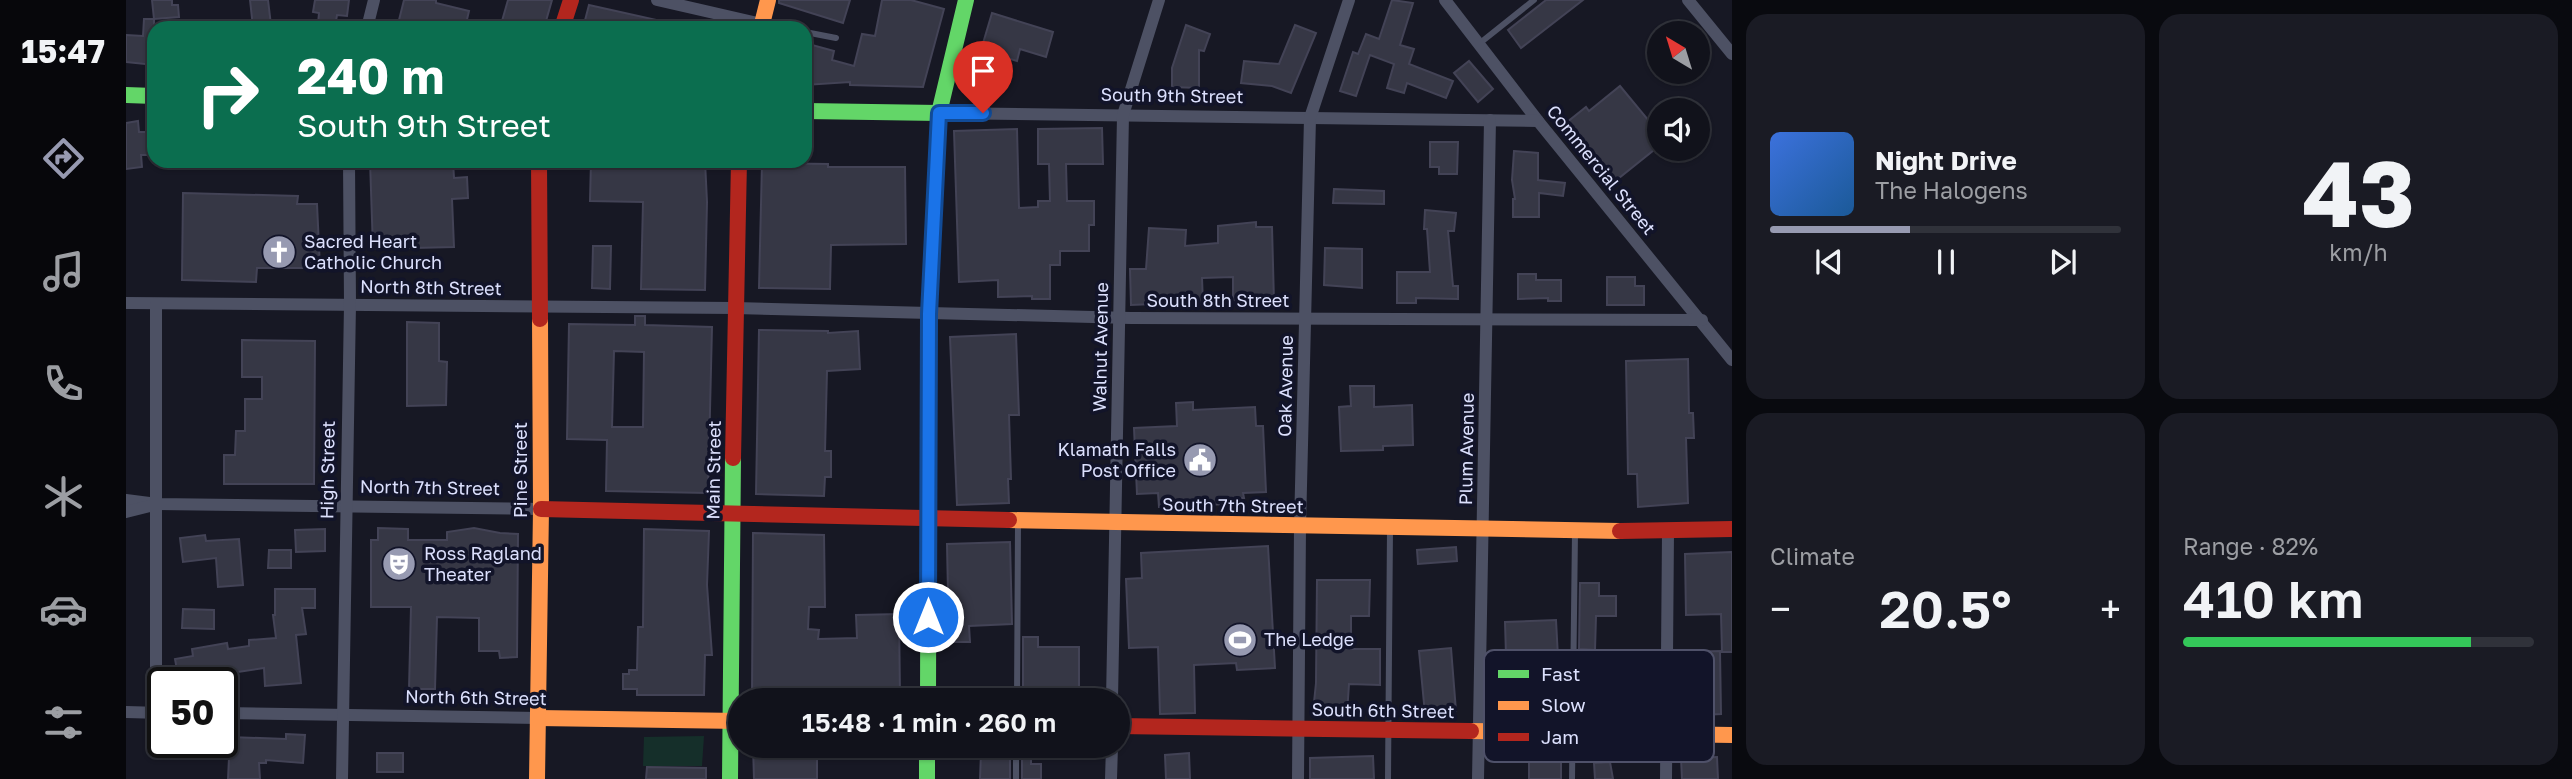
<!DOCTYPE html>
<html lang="en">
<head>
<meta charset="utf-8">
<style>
  :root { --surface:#11121b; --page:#1a1b24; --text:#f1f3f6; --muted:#9c9ea3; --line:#30323a; --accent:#979ab1 }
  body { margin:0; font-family:"Golos Text",sans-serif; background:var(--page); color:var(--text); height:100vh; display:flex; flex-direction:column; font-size:26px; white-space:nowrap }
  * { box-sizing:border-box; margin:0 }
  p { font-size:23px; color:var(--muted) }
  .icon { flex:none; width:38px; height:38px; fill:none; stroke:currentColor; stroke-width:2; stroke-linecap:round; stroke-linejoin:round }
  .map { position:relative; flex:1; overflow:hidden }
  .sheet { display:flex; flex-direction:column; gap:14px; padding:14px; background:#090a0f; width:840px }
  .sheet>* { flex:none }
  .hud { position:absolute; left:21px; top:21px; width:665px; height:147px; border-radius:21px; box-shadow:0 2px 5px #0004,0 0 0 2px var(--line); background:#0b6e4f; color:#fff; overflow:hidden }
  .needle { width:46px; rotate:322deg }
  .fabs { position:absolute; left:1521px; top:21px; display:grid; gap:14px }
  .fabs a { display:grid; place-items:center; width:63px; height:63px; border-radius:50%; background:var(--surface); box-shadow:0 2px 5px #0004,0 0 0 2px var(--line); font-size:35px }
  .speed { position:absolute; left:21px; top:667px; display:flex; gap:14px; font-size:35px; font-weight:700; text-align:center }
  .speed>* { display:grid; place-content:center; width:91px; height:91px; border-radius:50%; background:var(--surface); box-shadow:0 2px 5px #0004,0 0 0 2px var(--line); line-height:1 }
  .speed .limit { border:4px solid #111; border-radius:10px; background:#fff; color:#111 }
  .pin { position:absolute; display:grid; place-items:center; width:60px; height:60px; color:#fff; margin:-72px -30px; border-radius:50% 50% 50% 0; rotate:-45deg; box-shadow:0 0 7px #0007 }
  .pin .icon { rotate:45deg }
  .me { position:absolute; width:77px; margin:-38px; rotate:0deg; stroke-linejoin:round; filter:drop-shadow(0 0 5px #0008) }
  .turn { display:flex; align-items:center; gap:24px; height:147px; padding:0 35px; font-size:32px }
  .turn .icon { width:91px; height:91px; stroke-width:2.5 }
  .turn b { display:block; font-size:49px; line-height:60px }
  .big { font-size:52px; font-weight:600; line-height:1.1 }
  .sheet .tile { flex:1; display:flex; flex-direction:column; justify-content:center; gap:10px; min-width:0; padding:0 24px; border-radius:21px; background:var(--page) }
  .sheet .dial { align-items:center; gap:0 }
  .dial b { font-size:91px; line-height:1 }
  .song { display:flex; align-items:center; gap:21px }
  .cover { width:84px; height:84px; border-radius:10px; background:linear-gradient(135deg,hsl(220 70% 55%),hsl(210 70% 35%)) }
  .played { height:7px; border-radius:4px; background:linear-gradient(90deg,var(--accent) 40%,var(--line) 40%) }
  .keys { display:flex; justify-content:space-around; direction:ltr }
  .heat { display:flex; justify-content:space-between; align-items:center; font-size:38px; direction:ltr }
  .charge { height:10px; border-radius:5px; background:linear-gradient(90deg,#34c759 82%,var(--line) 0) }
  .sheet .tiles { flex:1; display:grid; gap:14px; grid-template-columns:repeat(2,1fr) }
  .trip { position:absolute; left:602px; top:688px; width:402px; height:70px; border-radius:35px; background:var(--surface); box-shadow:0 2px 5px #0004,0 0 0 2px var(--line); font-weight:600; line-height:70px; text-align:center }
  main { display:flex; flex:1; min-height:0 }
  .dock { display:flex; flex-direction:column; width:126px; justify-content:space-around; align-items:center; background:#07070b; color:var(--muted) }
  .dock .icon { width:49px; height:49px }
  .dock .current { color:var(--accent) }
  .dock b { font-size:32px; color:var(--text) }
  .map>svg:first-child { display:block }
</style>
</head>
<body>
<main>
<nav class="dock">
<b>15:47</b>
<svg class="icon current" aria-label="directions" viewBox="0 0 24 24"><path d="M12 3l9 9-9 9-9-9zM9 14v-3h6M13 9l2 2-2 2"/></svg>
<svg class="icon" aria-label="music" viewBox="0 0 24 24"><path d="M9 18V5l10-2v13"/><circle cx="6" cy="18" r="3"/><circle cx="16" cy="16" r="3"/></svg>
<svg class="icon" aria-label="phone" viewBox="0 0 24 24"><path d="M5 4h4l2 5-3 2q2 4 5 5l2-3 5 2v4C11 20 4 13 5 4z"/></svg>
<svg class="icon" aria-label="climate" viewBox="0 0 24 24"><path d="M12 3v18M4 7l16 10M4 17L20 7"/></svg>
<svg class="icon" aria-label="car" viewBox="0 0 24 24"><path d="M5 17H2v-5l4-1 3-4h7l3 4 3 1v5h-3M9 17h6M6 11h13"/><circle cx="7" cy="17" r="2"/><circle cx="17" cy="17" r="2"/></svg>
<svg class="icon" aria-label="filters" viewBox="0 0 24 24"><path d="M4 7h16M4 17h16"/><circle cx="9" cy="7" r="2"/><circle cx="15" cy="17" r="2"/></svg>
</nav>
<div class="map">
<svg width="1606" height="779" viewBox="0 0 1606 779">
  <rect width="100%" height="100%" fill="#171824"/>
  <path fill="#152f2a" d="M578 736 576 766H517L518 737Z"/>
  <g fill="#363745" stroke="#434356" stroke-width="2" fill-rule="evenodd">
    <path d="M26 0H46V5H52L53 17 28 19Z"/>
    <path d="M124 0H142L145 25 127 27Z"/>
    <path d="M189 0H223L221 16 211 15 209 27 192 24 193 13 187 12Z"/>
    <path d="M278 0H310V3L343 11 339 28H271Z"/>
    <path d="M382 0H426L418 28H374Z"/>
    <path d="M653 0H724L717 23 653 3Z"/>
    <path d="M756 0H785L818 9 797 87 724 85V82L679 85V43L708 51 706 60 728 66 736 34 749 36Z"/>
    <path d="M1266 0 1287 3 1274 45 1288 49 1283 64 1327 81 1320 98 1281 83 1278 93 1261 88 1268 64 1244 55 1230 96 1214 91 1227 52 1232 54 1240 34 1253 39Z"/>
    <path d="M1420 0H1457L1395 48 1382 30Z"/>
    <path d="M463 5 544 23V28H457Z"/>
    <path d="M866 13 927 32 920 57 894 49 891 61 855 50Z"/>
    <path d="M18 19H28V65L0 62V35L17 36Z"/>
    <path d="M1060 25 1084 34 1078 51 1073 50V88L1046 87V68Z"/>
    <path d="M1169 25 1190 33 1165 93 1146 86 1115 83 1118 61 1153 64Z"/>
    <path d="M1343 61 1367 89 1352 102 1328 73Z"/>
    <path d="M1494 86 1533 133V138L1525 145 1528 150 1488 182 1440 123 1460 107 1463 111Z"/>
    <path d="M12 121 13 132H28V155H15L16 167 0 169V123Z"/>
    <path d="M976 128 977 164H940L941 201H968V225H963V251H934V265H924V299H906V296L872 297V280L833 282 828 131 891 129 893 208 912 207V201H924L923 164H912V129Z"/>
    <path d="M1304 142H1332L1331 174H1313V167H1304Z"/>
    <path d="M1388 151 1412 153V180L1439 183 1437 196 1413 193V217H1387V199H1389L1386 180Z"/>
    <path d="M244 161H327L328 178 341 177 342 198 326 199 328 247 247 249Z"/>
    <path d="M465 161H579L581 202 579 290 515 289 517 202 464 201Z"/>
    <path d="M636 163 702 164V167H779L780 244 705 245 704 289 633 288Z"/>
    <path d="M1208 189 1258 191V204L1207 203Z"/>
    <path d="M57 193 172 196 171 204H191L194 268H131L130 282 56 280Z"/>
    <path d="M1299 210 1330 213 1328 231H1322L1327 286H1332V299L1290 298V303H1271V272H1304L1301 229H1298Z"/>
    <path d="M1130 222V227H1146L1148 302 1107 303V277L1076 278 1077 304 1052 305 1051 299 1028 300V304L1005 305 1004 269H1020L1023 228 1060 230 1059 246 1092 243V226Z"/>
    <path d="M467 246H485L484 289 466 288Z"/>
    <path d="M1199 248 1236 249V288L1198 285Z"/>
    <path d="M1392 274H1410V280H1435V301H1422V298L1392 299Z"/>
    <path d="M1481 277H1509V286H1518V305H1481Z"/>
    <path d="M509 316H519V325L586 327 582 493 480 491 481 440 441 439 443 324 509 325ZM488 351 518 352 517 427H486Z"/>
    <path d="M281 322 313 323V361L321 362 320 405 281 406Z"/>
    <path d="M633 330 702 331V333L732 331 734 369 701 371 699 451H705V477H699L698 496 630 494Z"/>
    <path d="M890 334 893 415H883L885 479H882L883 503 831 505 824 337Z"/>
    <path d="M116 340 189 341 188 484H98V455H109L110 431H119V399H136V377H116Z"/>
    <path d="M1562 359 1563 413H1567L1568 438H1560L1562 503 1512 507 1511 474H1502L1500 361Z"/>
    <path d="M1224 386H1248V407L1286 405 1287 445 1257 446V450L1215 451 1213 407 1225 406Z"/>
    <path d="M1067 402V410L1129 407 1130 426H1137L1140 492 1117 493 1118 498H1101V504L1033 507 1032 493 1011 494 1008 428 1051 426 1050 403Z"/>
    <path d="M252 528 282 529V540H321V532L348 528 374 533 392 534 391 657 374 658 373 651H353V618L311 617 309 689H283L285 607H245V540H252Z"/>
    <path d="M199 529V551L170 552 169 530Z"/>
    <path d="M518 529 583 531 581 585 586 655H579L578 695H511V689H497V674H503V670H511L512 627H517Z"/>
    <path d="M627 533 698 535 699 607H683L682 629 693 630 692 639 731 638 730 615 773 614 774 697 626 698Z"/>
    <path d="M79 535 80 541 113 539 117 585 92 587 90 558 57 562 54 538Z"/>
    <path d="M884 542 886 624 843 626 844 642H823L821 544Z"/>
    <path d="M1142 546 1149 668 1111 670 1110 663 1068 665 1069 713 1034 714 1032 647 1003 648 1000 579 1016 578 1015 553Z"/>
    <path d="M1330 547 1331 561 1292 564 1291 550Z"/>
    <path d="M143 550H165V568H142Z"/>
    <path d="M1606 552V652H1596L1595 614 1560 615 1559 554Z"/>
    <path d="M1191 580H1244L1243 616H1225V649H1254V685L1223 684 1221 714 1187 712 1190 683Z"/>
    <path d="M1454 583H1473V596H1490V616H1470L1469 650 1453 649Z"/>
    <path d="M149 589H189V608H176L180 634 170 635 175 683 139 686 138 668 92 675 93 681 46 682 44 671 51 670 49 659 67 656 66 649 101 643 102 649 123 646V640L150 638 147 615H149Z"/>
    <path d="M57 609 88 610V629L56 628Z"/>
    <path d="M1430 620 1433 676 1411 677 1410 654 1380 655 1379 622Z"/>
    <path d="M897 637H912V647H953V700H897Z"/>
    <path d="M1325 648 1330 711 1299 714 1293 651Z"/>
    <path d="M1594 651 1595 714 1557 716V652Z"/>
    <path d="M160 734 179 735 177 763 140 760V763H133L134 779H102L104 737 160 739Z"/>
    <path d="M627 746H691V779H628Z"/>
    <path d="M855 752H877V759H884V779H854Z"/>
    <rect x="251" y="753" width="26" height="19"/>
    <path d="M1063 753 1064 779H1040L1039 755Z"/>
    <path d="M1247 756 1248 779H1184V758Z"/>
    <path d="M1591 757 1592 779H1556L1555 758Z"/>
    <path d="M1435 758V779H1403V759Z"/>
    <path d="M896 759H905V764H915V779H896Z"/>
    <path d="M1484 762 1487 779H1469L1468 763Z"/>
    <path d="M521 767 580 768V779H520Z"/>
  </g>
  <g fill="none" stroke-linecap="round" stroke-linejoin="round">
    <g stroke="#4d5164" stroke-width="6">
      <path d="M638 24 658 28"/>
      <path d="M679 32 710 38"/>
      <path d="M1354 43 1408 0"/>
      <path d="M891 700 892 523"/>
      <path d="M890 779V746"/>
      <path d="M1262 779 1264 529"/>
      <path d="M1446 779 1449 532"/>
    </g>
    <g stroke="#4d5164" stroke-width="12">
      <path d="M531 0 636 24"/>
      <path d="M1319 0 1412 121 1606 360"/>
      <path d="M1562 0 1606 54"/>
      <path d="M241 28 248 0"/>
      <path d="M813 113 1412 121"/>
      <path d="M0 303 609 308 1005 318 1576 320"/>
      <path d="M0 500 31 504 415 509"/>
      <path d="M0 512 24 506"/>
      <path d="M986 700 997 115 1033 0"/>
      <path d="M0 712 36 713"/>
      <path d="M30 712V304"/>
      <path d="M96 713 412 718"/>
      <path d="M216 779 224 304 223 161"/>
      <path d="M985 779 986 746"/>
      <path d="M1172 779 1174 527 1184 118 1223 0"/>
      <path d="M1352 779 1364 120"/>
      <path d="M1540 779 1542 532"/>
    </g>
    <g stroke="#63d668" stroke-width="16">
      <path d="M0 95 28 96"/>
      <path d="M679 111 813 113"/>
      <path d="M802 700 803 315 813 113 840 0"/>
      <path d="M801 746V779"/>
      <path d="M604 779 607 458"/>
    </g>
    <g stroke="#ff974d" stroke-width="16">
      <path d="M635 28 642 0"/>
      <path d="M883 520 1494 531"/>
      <path d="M412 718 614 721"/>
      <path d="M1345 731 1606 735"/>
      <path d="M411 779 415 509 414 319"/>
    </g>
    <g stroke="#b3261e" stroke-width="16">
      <path d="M436 28 445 0"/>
      <path d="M413 161 414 319"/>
      <path d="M607 458 613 161"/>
      <path d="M415 509 883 520"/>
      <path d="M1494 531 1606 529"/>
      <path d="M992 726 1345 731"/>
    </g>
  </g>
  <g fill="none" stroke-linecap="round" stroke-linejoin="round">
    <g stroke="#114b97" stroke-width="18">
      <path id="route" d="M802 617 803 314 813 113H857"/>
    </g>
    <use href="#route" stroke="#1a73e8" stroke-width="12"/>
  </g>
  <defs>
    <g id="church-disc" transform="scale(1.75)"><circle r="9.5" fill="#979ab1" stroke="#121429"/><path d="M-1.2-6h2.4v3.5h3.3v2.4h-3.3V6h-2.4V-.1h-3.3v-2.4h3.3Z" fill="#fff"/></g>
    <g id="civic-disc" transform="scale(1.75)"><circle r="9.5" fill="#979ab1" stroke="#121429"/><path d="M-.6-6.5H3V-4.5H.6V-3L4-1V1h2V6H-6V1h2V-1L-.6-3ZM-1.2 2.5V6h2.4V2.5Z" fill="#fff"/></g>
    <g id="theatre-disc" transform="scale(1.75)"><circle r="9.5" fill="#979ab1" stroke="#121429"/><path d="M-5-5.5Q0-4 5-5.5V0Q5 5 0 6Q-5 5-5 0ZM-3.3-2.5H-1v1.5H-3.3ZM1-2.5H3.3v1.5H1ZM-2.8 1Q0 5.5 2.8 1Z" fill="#fff"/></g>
    <g id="stadium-disc" transform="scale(1.75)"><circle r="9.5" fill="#979ab1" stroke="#121429"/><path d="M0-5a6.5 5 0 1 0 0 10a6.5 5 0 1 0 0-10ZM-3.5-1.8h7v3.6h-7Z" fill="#fff"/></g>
  </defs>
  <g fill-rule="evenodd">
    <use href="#church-disc" x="153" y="252"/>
    <use href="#civic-disc" x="1074" y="460"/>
    <use href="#theatre-disc" x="273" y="564"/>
    <use href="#stadium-disc" x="1114" y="640"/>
  </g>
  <g text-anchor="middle" stroke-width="7" stroke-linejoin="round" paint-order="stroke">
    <g font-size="18" fill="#dce0fd" stroke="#121429">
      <text transform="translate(1046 96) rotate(1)" y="6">South 9th Street</text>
      <text transform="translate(1475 170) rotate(51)" y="6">Commercial Street</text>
      <text transform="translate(305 288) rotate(1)" y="6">North 8th Street</text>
      <text x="1092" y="307">South 8th Street</text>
      <text transform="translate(975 347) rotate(-89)" y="6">Walnut Avenue</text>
      <text transform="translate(1160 386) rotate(-89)" y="6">Oak Avenue</text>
      <text transform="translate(1341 449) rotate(-89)" y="6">Plum Avenue</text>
      <text transform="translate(202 470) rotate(-89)" y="6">High Street</text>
      <text transform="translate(395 470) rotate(-90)" y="6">Pine Street</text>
      <text transform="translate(588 470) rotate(-89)" y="6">Main Street</text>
      <text transform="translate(304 488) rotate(1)" y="6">North 7th Street</text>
      <text transform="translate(1107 506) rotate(1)" y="6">South 7th Street</text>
      <text transform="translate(350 698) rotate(1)" y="6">North 6th Street</text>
      <text transform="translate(1257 711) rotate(1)" y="6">South 6th Street</text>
    </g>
    <g font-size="18" fill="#dce0fd" stroke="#121429" text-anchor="start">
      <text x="178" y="248">Sacred Heart<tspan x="178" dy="21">Catholic Church</tspan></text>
      <text x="1050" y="456" text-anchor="end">Klamath Falls<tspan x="1050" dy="21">Post Office</tspan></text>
      <text x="298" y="560">Ross Ragland<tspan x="298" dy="21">Theater</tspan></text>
      <text x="1138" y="646">The Ledge</text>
    </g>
  </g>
  <rect x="1358" y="650" width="230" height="112" rx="10" fill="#121429" stroke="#4f5169" stroke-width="2"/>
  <rect x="1372" y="670" width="31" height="8" fill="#63d668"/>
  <rect x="1372" y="701" width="31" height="9" fill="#ff974d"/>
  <rect x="1372" y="733" width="31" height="8" fill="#b3261e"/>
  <g font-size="19" fill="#dce0fd">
    <text x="1415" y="681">Fast</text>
    <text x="1415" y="712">Slow</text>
    <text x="1415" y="744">Jam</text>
  </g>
</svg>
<div class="fabs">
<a><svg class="needle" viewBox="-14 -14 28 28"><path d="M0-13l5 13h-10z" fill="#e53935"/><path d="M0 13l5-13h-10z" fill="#9c9ea3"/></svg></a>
<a><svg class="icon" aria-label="sound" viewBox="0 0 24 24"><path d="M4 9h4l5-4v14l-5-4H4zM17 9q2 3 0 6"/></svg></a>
</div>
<div class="speed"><div class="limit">50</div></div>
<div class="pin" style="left:857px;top:113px;background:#d93025"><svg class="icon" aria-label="arrive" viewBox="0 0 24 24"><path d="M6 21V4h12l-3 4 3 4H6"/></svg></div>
<svg class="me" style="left:802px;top:617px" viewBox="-20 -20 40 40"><circle r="17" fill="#1a73e8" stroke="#fff" stroke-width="3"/><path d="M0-11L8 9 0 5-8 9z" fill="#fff"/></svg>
<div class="trip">15:48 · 1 min · 260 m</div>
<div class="hud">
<div class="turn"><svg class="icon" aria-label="right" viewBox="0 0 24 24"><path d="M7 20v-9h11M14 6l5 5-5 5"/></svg><div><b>240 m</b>South 9th Street</div></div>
</div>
</div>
<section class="sheet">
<div class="tiles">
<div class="tile">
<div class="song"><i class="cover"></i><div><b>Night Drive</b><p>The Halogens</p></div></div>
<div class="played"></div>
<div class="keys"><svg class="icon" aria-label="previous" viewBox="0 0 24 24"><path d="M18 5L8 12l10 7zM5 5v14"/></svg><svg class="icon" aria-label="pause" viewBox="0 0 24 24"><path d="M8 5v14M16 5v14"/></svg><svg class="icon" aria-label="next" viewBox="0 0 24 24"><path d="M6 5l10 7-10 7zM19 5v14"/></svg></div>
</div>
<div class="tile dial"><b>43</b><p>km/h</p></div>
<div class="tile"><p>Climate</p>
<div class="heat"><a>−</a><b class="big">20.5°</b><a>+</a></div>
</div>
<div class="tile"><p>Range · 82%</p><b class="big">410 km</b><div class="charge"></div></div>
</div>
</section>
</main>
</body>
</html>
